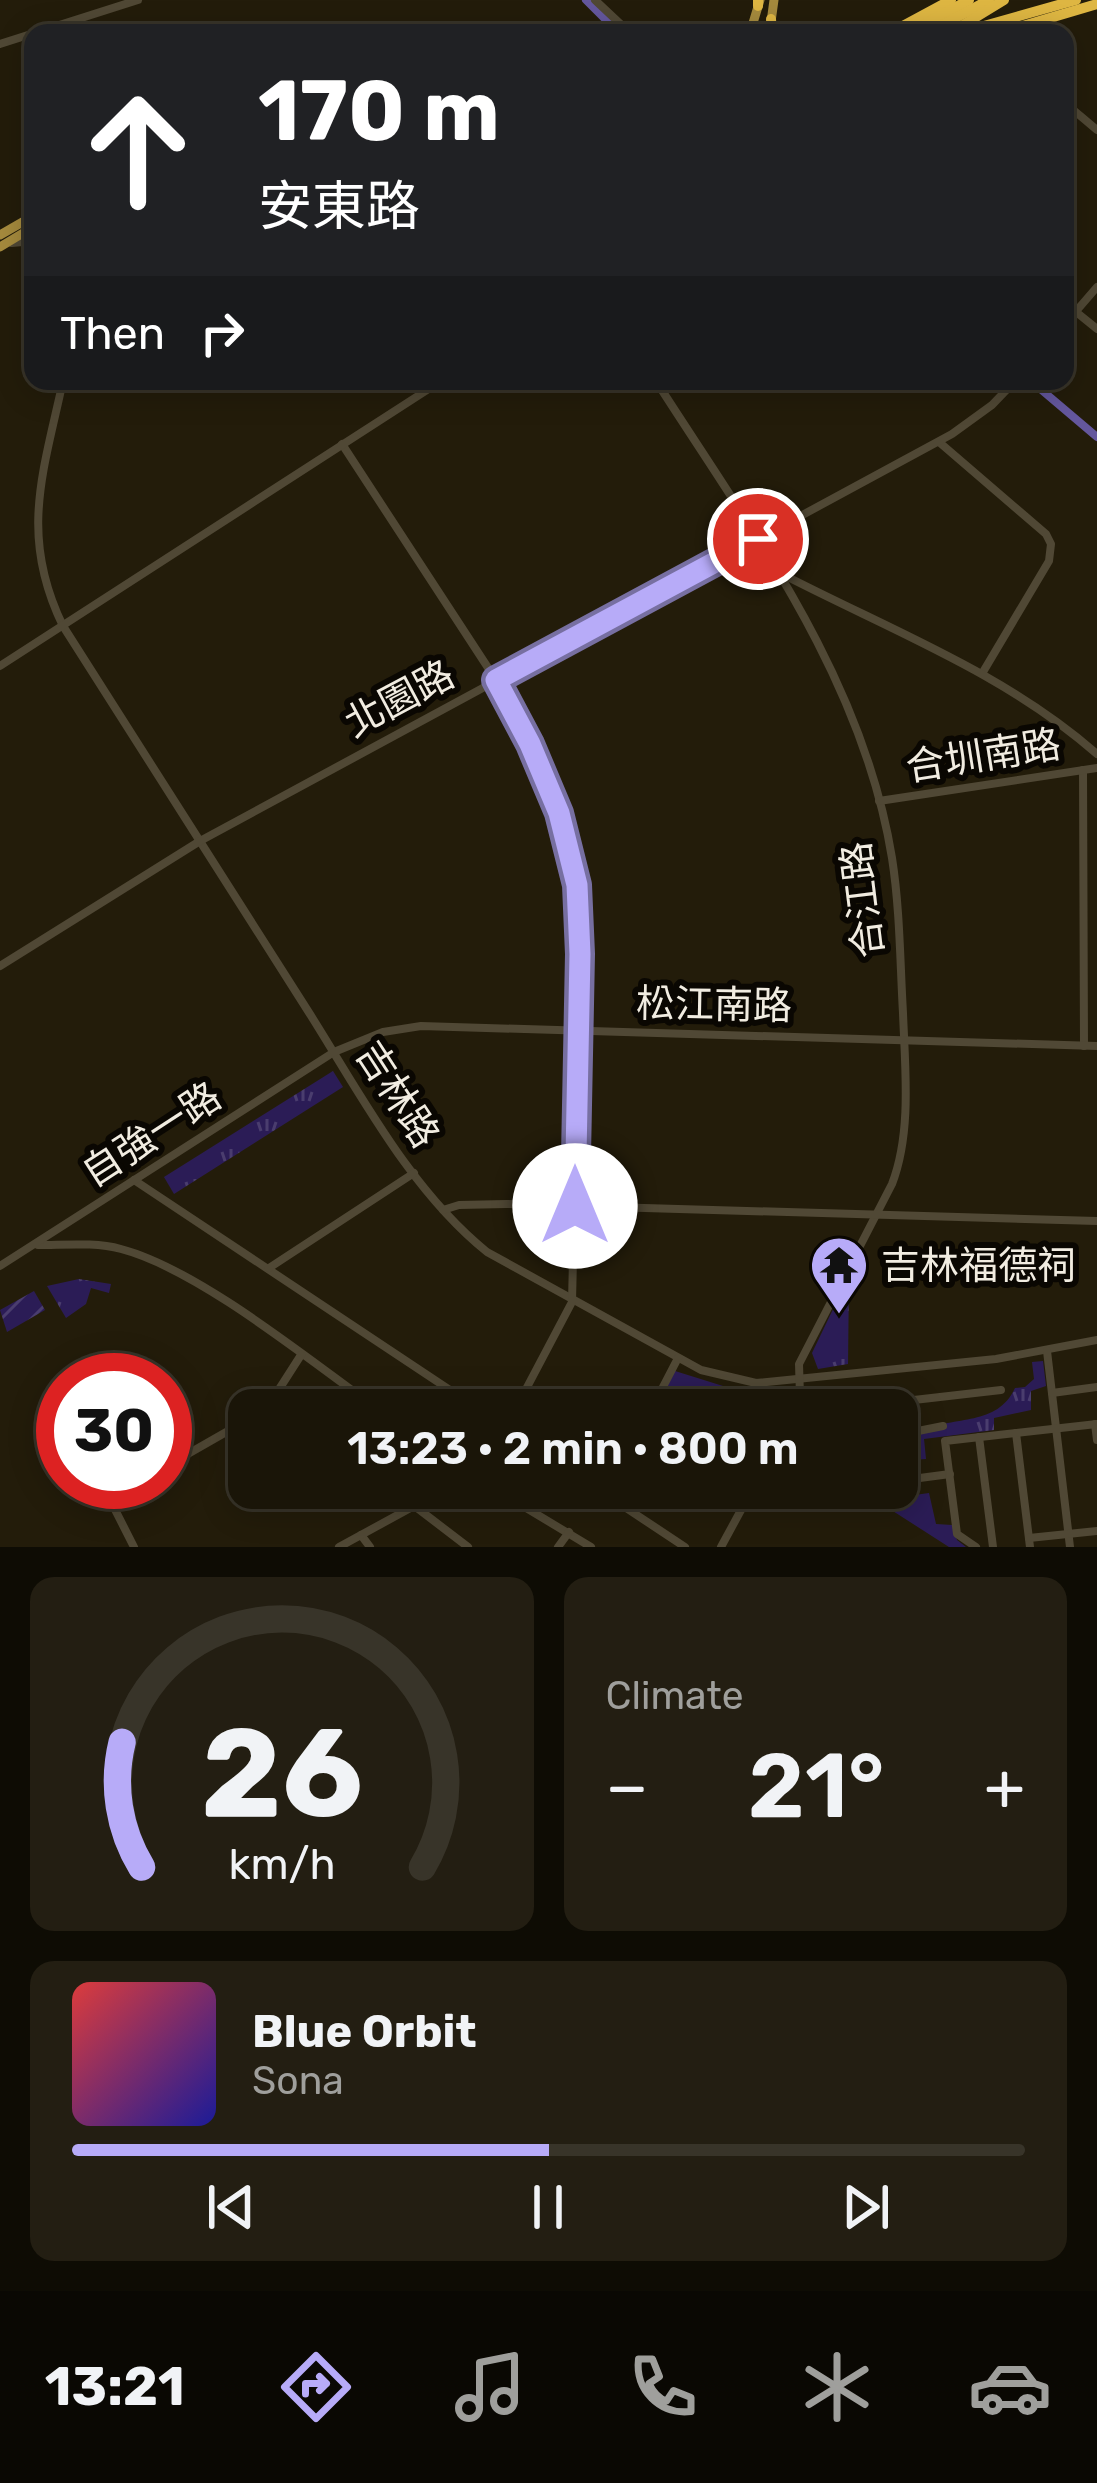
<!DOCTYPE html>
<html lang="en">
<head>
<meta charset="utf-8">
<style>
  :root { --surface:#1a1508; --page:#231e12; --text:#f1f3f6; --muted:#9f9f9c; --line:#383429; --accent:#b7abf8 }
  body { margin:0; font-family:Rubik,"Noto Sans TC",sans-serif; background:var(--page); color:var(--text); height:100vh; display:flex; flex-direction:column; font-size:45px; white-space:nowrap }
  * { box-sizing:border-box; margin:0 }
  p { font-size:39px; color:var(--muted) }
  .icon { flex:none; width:66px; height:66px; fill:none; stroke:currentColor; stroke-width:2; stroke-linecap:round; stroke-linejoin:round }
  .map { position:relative; height:1547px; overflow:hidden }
  .sheet { display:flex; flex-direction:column; gap:30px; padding:30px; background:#0e0c04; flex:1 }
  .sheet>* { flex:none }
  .banner { position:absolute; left:24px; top:24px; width:1050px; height:366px; border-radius:24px; box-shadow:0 6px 30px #0003,0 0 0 3px var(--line); background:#202124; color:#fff; overflow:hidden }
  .speed { position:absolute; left:36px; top:1353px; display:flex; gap:24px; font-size:60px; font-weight:700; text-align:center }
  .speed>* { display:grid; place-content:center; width:156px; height:156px; border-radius:50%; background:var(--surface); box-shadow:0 6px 30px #0003,0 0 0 3px var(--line); line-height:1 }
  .speed .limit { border:18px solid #d22; background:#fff; color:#111 }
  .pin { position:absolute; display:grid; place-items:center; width:102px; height:102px; color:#fff; margin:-51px; border:6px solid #fff; border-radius:50%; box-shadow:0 3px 12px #0007 }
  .me { position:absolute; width:132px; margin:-66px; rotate:0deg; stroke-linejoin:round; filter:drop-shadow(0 0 9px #0008) }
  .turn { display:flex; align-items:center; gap:42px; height:252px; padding:0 36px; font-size:54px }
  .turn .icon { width:156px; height:156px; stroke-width:2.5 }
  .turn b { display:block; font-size:84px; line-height:102px }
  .then { display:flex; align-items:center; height:114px; padding:0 36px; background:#0003; gap:24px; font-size:45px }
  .big { font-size:90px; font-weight:600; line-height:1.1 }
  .sheet .tile { flex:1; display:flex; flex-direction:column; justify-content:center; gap:18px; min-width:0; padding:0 42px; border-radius:24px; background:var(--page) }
  .sheet .dial { align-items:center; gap:0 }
  .dial svg { height:312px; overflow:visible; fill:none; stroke:var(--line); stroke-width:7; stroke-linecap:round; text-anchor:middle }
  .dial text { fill:var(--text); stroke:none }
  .song { display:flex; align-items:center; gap:36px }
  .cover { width:144px; height:144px; border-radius:18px; background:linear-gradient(135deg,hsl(0 70% 55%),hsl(240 70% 35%)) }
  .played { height:12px; border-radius:6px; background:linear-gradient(90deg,var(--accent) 50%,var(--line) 50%) }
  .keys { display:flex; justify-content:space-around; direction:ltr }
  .heat { display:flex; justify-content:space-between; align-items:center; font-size:66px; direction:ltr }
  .sheet .tiles { flex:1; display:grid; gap:30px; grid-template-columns:1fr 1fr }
  .tile:last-child { grid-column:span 2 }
  .trip { position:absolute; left:228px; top:1389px; width:690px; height:120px; border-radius:24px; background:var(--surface); box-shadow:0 6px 30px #0003,0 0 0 3px var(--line); font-weight:600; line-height:120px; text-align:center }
  .menu { display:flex; height:192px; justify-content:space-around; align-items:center; background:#0a0803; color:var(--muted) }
  .menu .icon { width:84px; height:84px }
  .menu .active { color:var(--accent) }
  .menu b { font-size:54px; color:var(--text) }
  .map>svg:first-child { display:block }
</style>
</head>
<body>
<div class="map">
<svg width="1097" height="1547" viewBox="0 0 1097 1547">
  <defs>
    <pattern id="park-tufts" width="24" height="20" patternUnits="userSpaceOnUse" patternTransform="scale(3)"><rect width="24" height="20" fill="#2b1c56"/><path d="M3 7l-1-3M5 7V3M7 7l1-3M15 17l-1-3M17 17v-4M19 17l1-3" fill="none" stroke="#4a3d6e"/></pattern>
    <pattern id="garden-furrows" width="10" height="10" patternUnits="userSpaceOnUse" patternTransform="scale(3)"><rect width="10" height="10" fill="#2b1c56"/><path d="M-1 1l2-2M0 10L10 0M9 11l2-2" fill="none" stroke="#4a3d6e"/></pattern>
  </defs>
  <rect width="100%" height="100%" fill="#231c0a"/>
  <g fill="url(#park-tufts)">
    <path d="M333 1071 343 1087 174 1194 164 1177Z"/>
    <path d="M849 1276 848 1364 818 1369 812 1353Z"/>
    <path d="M79 1279 111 1284 109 1293 91 1288 86 1304 66 1318 47 1286Z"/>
    <path d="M1043 1361 1046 1386 1031 1391V1410L994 1418V1430L924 1439 926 1459 897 1461V1452H902C908 1445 914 1434 922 1431 955 1415 997 1427 1015 1388L1025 1387 1034 1379 1032 1362Z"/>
    <path d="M675 1371 739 1391 764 1404 767 1410H655Z"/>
    <path d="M857 1488H884L886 1499 929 1493 936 1524 952 1525 957 1540 966 1547H949Z"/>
  </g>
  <path fill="url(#garden-furrows)" d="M34 1291 45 1310 7 1332 0 1310Z"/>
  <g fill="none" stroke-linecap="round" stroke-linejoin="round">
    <g stroke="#64579d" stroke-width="8">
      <path d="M586 0 619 33"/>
      <path d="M1031 381 1097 437"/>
    </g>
    <g stroke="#504835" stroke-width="8">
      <path d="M595 0 630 33"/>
      <path d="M0 44 138 0"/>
      <path d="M1065 103 1097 130"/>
      <path d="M12 243 33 241"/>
      <path d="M1065 303 1097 329"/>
      <path d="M1065 324 1097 287"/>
      <path d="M63 381C43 473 19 536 63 626 145 754 226 883 308 1011 360 1093 410 1190 487 1252L701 1370 756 1383 996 1359 1097 1340"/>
      <path d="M656 381C752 531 863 678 892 858 900 909 900 962 903 1013 905 1068 912 1132 892 1184L799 1364 800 1396 793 1410"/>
      <path d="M939 442 1046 534 1051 544 1049 561 983 672"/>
      <path d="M342 444 496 680 530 744 558 813 577 885 580 954 572 1302 515 1410"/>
      <path d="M782 574C890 630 1005 673 1097 754"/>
      <path d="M0 666 441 381"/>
      <path d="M1083 770 1084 1046"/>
      <path d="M879 801 1097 768"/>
      <path d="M0 966 200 841 952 434 992 405 1015 381"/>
      <path d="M134 1180 480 1410"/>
      <path d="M443 1210 459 1205 506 1204 1097 1221"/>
      <path d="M38 1245C65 1245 95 1242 121 1249 198 1269 312 1362 379 1410"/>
      <path d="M0 1266 334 1052 383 1032 421 1026 1097 1046"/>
      <path d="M269 1268 414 1173"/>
      <path d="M1047 1351 1070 1547"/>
      <path d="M1052 1393 1097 1387"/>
      <path d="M796 1404H879L1001 1390"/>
      <path d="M270 1410 267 1408 301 1355"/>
      <path d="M651 1410 678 1358"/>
      <path d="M1095 1424 1097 1440"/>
      <path d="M1016 1433 1030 1547"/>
      <path d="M979 1437 993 1547"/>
      <path d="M897 1452 918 1431 943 1426"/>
      <path d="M165 1467 249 1419"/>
      <path d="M897 1481 950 1474"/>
      <path d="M101 1482 134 1547"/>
      <path d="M391 1488 468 1547"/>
      <path d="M493 1488 591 1547"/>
      <path d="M596 1488 685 1547"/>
      <path d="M110 1499 140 1482"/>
      <path d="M361 1535 370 1547"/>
      <path d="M1029 1538 1097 1531"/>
      <path d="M339 1547 447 1488"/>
      <path d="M558 1547 569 1532"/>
      <path d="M721 1547 753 1488"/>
      <path d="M976 1547 957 1534 945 1441 1097 1424"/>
    </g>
    <g stroke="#a58a3d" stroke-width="9">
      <path d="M771 22 774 0"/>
      <path d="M750 33 760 0"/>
      <path d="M0 235 33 216"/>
      <path d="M0 247 33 227"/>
    </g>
    <g stroke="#deb642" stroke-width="10">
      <path d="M758 6V0"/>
      <path d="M771 19 772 33"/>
      <path d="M890 33 951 0"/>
      <path d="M908 33 969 0"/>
      <path d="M927 33 989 0"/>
      <path d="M950 33 1004 0"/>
      <path d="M959 33 1076 0"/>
      <path d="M999 33 1097 4"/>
    </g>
  </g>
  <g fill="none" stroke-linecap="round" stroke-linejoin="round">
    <g stroke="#776fa1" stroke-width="30">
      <path id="route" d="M575 1206 580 954 577 885 559 813 530 744 496 680 758 539"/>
    </g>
    <use href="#route" stroke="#b7abf8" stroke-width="21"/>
  </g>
  <defs>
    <g id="temple-pin" transform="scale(3)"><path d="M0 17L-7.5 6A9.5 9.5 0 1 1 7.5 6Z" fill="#b7abf8" stroke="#0a0702"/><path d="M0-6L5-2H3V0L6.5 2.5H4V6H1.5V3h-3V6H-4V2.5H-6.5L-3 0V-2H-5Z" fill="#111"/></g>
  </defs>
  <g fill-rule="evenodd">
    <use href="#temple-pin" x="839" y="1265"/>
  </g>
  <g text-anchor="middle" stroke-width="12" stroke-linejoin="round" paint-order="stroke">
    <g font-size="39" fill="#f1ece1" stroke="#0a0702">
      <text transform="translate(399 698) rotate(-28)" y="14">北園路</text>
      <text transform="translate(983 755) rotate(-9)" y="14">合圳南路</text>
      <text transform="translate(862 900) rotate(-97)" y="14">合江路</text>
      <text transform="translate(714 1004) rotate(1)" y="14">松江南路</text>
      <text transform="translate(398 1094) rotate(57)" y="14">吉林路</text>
      <text transform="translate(151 1134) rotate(-33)" y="14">自強一路</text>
    </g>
    <g font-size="39" fill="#f1ece1" stroke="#0a0702" text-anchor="start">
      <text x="881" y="1279">吉林福德祠</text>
    </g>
  </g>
</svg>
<div class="speed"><div class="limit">30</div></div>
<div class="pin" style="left:758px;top:539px;background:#d93025"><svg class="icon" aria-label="arrive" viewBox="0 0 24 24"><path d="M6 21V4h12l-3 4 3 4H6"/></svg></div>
<svg class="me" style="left:575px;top:1206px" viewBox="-20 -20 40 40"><circle r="19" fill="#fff"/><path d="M0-13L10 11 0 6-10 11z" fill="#b7abf8"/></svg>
<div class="trip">13:23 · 2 min · 800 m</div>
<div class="banner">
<div class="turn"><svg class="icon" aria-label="ahead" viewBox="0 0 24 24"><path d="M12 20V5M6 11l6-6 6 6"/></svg><div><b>170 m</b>安東路</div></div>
<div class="then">Then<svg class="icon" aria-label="right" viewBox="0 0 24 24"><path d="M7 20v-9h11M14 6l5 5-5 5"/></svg></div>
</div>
</div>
<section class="sheet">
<div class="tiles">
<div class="tile dial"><svg viewBox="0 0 100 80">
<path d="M14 69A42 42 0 1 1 86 69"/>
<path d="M14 69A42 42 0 0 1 9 37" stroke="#b7abf8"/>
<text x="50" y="56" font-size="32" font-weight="700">26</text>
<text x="50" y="72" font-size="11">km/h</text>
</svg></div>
<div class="tile"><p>Climate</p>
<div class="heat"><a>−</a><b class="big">21°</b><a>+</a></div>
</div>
<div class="tile">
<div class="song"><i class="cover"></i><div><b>Blue Orbit</b><p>Sona</p></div></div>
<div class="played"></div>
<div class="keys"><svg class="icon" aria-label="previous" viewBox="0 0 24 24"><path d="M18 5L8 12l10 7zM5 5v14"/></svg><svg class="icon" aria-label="pause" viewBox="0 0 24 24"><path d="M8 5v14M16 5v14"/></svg><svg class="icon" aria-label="next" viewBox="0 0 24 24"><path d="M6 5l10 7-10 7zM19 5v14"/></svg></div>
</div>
</div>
</section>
<nav class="menu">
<b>13:21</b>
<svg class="icon active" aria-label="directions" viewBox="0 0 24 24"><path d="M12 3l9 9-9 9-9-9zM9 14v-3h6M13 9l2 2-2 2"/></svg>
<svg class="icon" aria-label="music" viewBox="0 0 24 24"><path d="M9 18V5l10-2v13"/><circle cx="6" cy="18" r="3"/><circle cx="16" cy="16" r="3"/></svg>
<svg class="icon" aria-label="phone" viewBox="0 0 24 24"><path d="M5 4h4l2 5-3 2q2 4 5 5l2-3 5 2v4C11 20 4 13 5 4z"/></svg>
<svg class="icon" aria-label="climate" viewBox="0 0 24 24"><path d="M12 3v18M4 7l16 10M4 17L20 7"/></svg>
<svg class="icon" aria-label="car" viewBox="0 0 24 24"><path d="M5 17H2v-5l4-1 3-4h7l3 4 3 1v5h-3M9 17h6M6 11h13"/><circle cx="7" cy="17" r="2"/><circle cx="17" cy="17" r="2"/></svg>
</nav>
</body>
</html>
